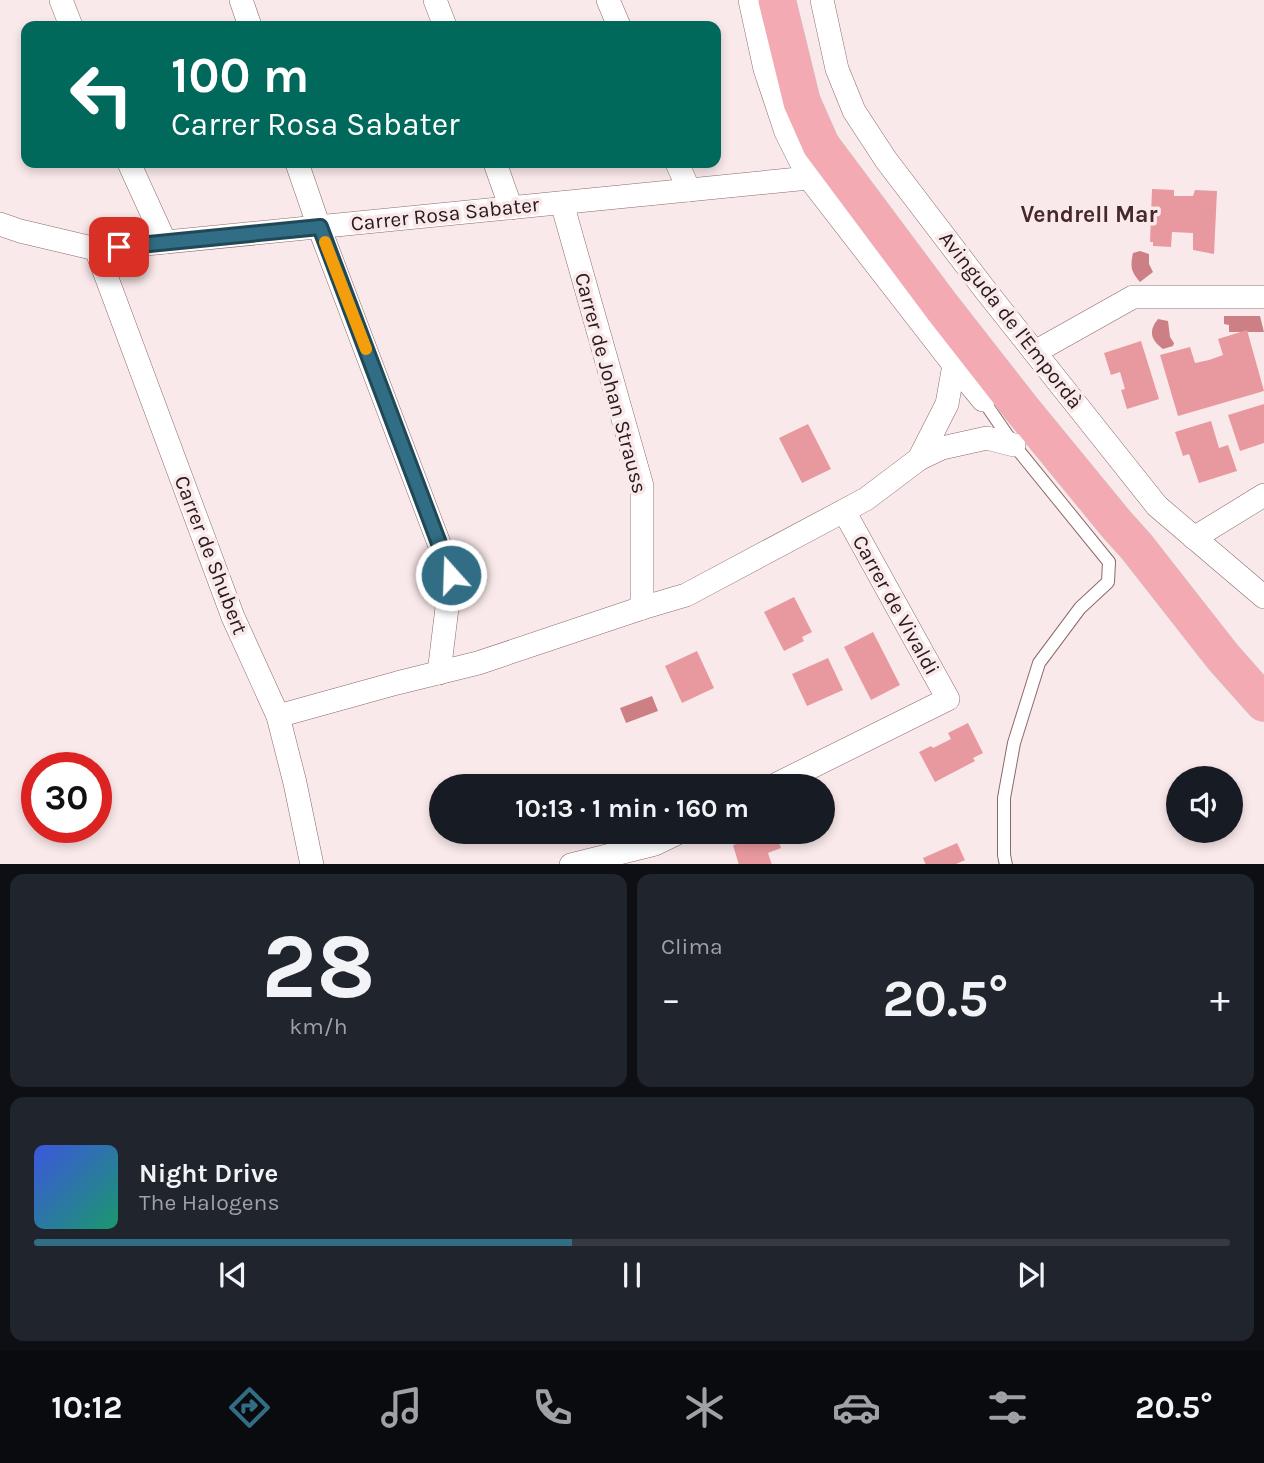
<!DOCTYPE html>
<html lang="es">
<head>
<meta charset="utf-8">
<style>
  :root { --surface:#171b24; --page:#20242c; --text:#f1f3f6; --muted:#9ea1a6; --line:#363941; --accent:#316e85 }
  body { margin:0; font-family:Karla,sans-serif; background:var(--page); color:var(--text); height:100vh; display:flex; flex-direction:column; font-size:26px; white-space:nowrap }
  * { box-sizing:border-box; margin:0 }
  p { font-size:23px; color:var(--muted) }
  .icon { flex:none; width:38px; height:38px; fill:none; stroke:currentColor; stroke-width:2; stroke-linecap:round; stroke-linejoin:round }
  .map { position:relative; height:864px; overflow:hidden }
  .side { display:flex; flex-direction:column; gap:10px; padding:10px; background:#0d0f14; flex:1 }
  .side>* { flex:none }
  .guide { position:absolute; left:21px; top:21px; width:700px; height:147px; border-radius:14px; box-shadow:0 4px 10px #0003; background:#00695c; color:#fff; overflow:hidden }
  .controls { position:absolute; left:1166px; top:766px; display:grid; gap:14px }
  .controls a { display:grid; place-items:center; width:77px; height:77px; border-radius:50%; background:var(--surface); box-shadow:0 4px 10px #0003; font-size:35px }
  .speed { position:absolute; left:21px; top:752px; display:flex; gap:14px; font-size:35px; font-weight:700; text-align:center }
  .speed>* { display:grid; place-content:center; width:91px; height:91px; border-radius:50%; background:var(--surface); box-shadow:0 4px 10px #0003; line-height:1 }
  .speed .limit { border:10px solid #d22; background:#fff; color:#111 }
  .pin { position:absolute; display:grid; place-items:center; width:60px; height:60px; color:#fff; margin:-30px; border-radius:14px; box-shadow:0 4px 10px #0006 }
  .me { position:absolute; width:77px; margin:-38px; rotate:340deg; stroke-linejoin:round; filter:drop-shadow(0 0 5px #0008) }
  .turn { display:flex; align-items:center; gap:24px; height:147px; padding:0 35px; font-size:32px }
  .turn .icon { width:91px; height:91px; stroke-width:2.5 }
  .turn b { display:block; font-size:49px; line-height:60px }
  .big { font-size:52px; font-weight:700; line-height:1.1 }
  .side .tile { flex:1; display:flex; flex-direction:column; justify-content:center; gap:10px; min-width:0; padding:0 24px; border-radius:14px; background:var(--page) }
  .side .dial { align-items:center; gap:0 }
  .dial b { font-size:91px; line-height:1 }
  .song { display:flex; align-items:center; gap:21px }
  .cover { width:84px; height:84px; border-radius:10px; background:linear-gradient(135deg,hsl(230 70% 55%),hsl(160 70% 35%)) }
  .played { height:7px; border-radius:4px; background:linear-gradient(90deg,var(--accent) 45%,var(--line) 45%) }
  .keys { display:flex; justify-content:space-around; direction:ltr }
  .heat { display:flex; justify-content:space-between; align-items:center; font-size:38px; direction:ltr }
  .side .tiles { flex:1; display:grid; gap:10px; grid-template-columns:1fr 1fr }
  .tile:last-child { grid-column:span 2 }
  .trip { position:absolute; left:429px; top:774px; width:406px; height:70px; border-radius:35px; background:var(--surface); box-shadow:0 4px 10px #0003; font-weight:700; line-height:70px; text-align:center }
  .tab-bar { display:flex; height:112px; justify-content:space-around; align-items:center; background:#090b0e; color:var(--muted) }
  .tab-bar .icon { width:49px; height:49px }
  .tab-bar .active { color:var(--accent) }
  .tab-bar b { font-size:32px; color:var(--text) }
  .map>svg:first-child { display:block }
</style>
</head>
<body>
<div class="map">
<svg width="1264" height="865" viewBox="0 0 1264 865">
  <rect width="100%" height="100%" fill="#fae9ea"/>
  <g fill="#cc8085">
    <path d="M1140 251 1149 254V264L1153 272 1140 282C1131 271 1130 268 1133 253Z"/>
    <path d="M1224 316H1260L1264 332H1229V325L1224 324Z"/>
    <path d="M1158 319 1168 321 1170 337 1174 343 1173 346 1163 349C1151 340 1148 331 1158 319Z"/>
    <path d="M652 696 658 711 626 723 620 708Z"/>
  </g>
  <g fill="#e8999f">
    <path d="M1152 189 1174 190V196H1193L1195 190 1217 191 1214 254 1193 250V233L1172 232 1171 247 1153 246V242H1150Z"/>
    <path d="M1247 330 1264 391 1178 416 1160 355 1190 347 1195 363 1209 360 1223 355 1218 339Z"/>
    <path d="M1141 341 1159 399 1127 409 1121 390 1125 389 1120 372 1111 375 1104 353Z"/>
    <path d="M1264 404V443L1240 451 1228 415Z"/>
    <path d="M1211 421 1219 448 1228 445 1237 471 1199 483 1189 454 1183 456 1175 432Z"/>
    <path d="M808 424 831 469 802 483 779 438Z"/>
    <path d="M794 597 812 632 802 637 804 641 784 651 764 612Z"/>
    <path d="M873 632 900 685 871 700 844 647Z"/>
    <path d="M697 651 714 688 682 703 665 666Z"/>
    <path d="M828 658 843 690 807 706 792 674Z"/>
    <path d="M968 723 983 753 973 758 975 761 935 782 919 752 931 746 933 748 951 739 948 733Z"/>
    <path d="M747 831H775L781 848 768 853 772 865H739L733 845 744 842 741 833Z"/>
    <path d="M957 843 965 860 954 865H926L923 858Z"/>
  </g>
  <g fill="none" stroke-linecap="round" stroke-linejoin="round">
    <g stroke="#8c696a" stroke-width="14">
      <path id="service" d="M983 400 1014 445 1109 562 1108 582 1080 608 1039 663 1014 743 1004 798V855L1006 865"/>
    </g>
    <g stroke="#8c696a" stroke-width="24">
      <g id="minor">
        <path d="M61 0 71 26"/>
        <path d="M241 0 250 26"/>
        <path d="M435 0 445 26"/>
        <path d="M608 0 619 26"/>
        <path d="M750 0 765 69 786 132 809 178 954 365 983 400"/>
        <path d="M822 0 837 69 854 111 886 160 986 291 1157 506 1264 597"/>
        <path d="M129 163 165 242"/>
        <path d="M297 163 319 227 451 575 439 673"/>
        <path d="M495 163 511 208"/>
        <path d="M677 163 689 190"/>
        <path d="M562 203 642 486V608"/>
        <path d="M0 224 20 231 96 249 809 178"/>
        <path d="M96 249 233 617 278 716 295 783 312 865"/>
        <path d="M1035 352 1133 297H1264"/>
        <path d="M919 459 947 404 954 365"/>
        <path d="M1194 538 1264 495"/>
        <path d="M278 716 397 683 478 663 642 608 686 595 866 499 919 459 942 448 987 438 1014 445"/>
        <path d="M773 786 948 699 844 511"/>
        <path d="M571 865 655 844 682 831"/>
      </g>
    </g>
    <g stroke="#d0cccd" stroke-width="38">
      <path id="primary" d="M777 0 802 102 821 145 942 307 1021 408 1117 525 1136 546 1223 657 1264 703"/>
    </g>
    <use href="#service" stroke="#fff" stroke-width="12"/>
    <use href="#minor" stroke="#fff" stroke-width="23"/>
    <use href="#primary" stroke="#f3aab2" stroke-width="37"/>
  </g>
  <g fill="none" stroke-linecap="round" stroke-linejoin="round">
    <g stroke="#204856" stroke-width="18">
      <path id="route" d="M119 247 320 227 451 575"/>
    </g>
    <use href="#route" stroke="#316e85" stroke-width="12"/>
    <path stroke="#f59e0b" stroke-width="12" d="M325 242 366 349"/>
  </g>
  <g text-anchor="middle" stroke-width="7" stroke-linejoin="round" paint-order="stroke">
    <g font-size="21" fill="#28191a" stroke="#fae9ea">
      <text transform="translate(445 214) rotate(-6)" y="7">Carrer Rosa Sabater</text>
      <text transform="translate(1011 320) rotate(52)" y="7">Avinguda de l'Empordà</text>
      <text transform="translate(611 383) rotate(75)" y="7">Carrer de Johan Strauss</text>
      <text transform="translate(211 555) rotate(69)" y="7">Carrer de Shubert</text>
      <text transform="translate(896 605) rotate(61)" y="7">Carrer de Vivaldi</text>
    </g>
    <g font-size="23" font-weight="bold" fill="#46282a" stroke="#fae9ea">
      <text x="1089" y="222">Vendrell Mar</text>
    </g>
  </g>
</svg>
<div class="controls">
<a><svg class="icon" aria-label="sound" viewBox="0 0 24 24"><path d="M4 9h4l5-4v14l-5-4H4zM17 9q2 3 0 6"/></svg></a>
</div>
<div class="speed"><div class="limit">30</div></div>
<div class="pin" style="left:119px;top:247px;background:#d93025"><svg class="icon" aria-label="arrive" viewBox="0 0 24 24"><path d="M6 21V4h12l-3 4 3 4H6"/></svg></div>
<svg class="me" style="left:451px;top:575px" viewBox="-20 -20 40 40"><circle r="17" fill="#316e85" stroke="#fff" stroke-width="3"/><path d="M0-11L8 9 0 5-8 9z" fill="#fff"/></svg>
<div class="trip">10:13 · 1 min · 160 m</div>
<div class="guide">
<div class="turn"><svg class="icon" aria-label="left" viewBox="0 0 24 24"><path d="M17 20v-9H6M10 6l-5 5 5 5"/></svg><div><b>100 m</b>Carrer Rosa Sabater</div></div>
</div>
</div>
<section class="side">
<div class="tiles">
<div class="tile dial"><b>28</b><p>km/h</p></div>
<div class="tile"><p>Clima</p>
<div class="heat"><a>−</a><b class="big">20.5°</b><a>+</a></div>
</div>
<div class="tile">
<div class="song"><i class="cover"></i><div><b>Night Drive</b><p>The Halogens</p></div></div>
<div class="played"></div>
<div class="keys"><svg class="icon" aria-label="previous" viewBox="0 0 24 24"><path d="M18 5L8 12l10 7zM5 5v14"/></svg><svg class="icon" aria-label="pause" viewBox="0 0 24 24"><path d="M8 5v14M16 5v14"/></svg><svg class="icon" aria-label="next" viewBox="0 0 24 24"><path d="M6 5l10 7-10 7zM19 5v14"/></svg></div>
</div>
</div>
</section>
<nav class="tab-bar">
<b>10:12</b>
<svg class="icon active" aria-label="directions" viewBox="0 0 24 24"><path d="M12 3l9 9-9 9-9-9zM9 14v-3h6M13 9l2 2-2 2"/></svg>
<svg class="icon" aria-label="music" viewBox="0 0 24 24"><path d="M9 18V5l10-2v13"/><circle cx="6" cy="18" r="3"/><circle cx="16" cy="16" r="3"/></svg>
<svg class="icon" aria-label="phone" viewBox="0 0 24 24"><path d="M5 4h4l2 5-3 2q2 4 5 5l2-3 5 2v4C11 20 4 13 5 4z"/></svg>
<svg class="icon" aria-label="climate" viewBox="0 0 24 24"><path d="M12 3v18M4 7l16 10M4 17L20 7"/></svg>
<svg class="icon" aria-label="car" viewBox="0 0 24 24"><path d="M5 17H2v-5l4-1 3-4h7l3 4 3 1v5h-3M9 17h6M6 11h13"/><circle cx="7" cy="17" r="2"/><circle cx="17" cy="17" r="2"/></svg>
<svg class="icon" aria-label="filters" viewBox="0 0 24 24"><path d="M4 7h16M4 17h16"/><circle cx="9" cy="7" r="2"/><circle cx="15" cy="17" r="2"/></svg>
<b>20.5°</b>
</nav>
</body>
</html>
